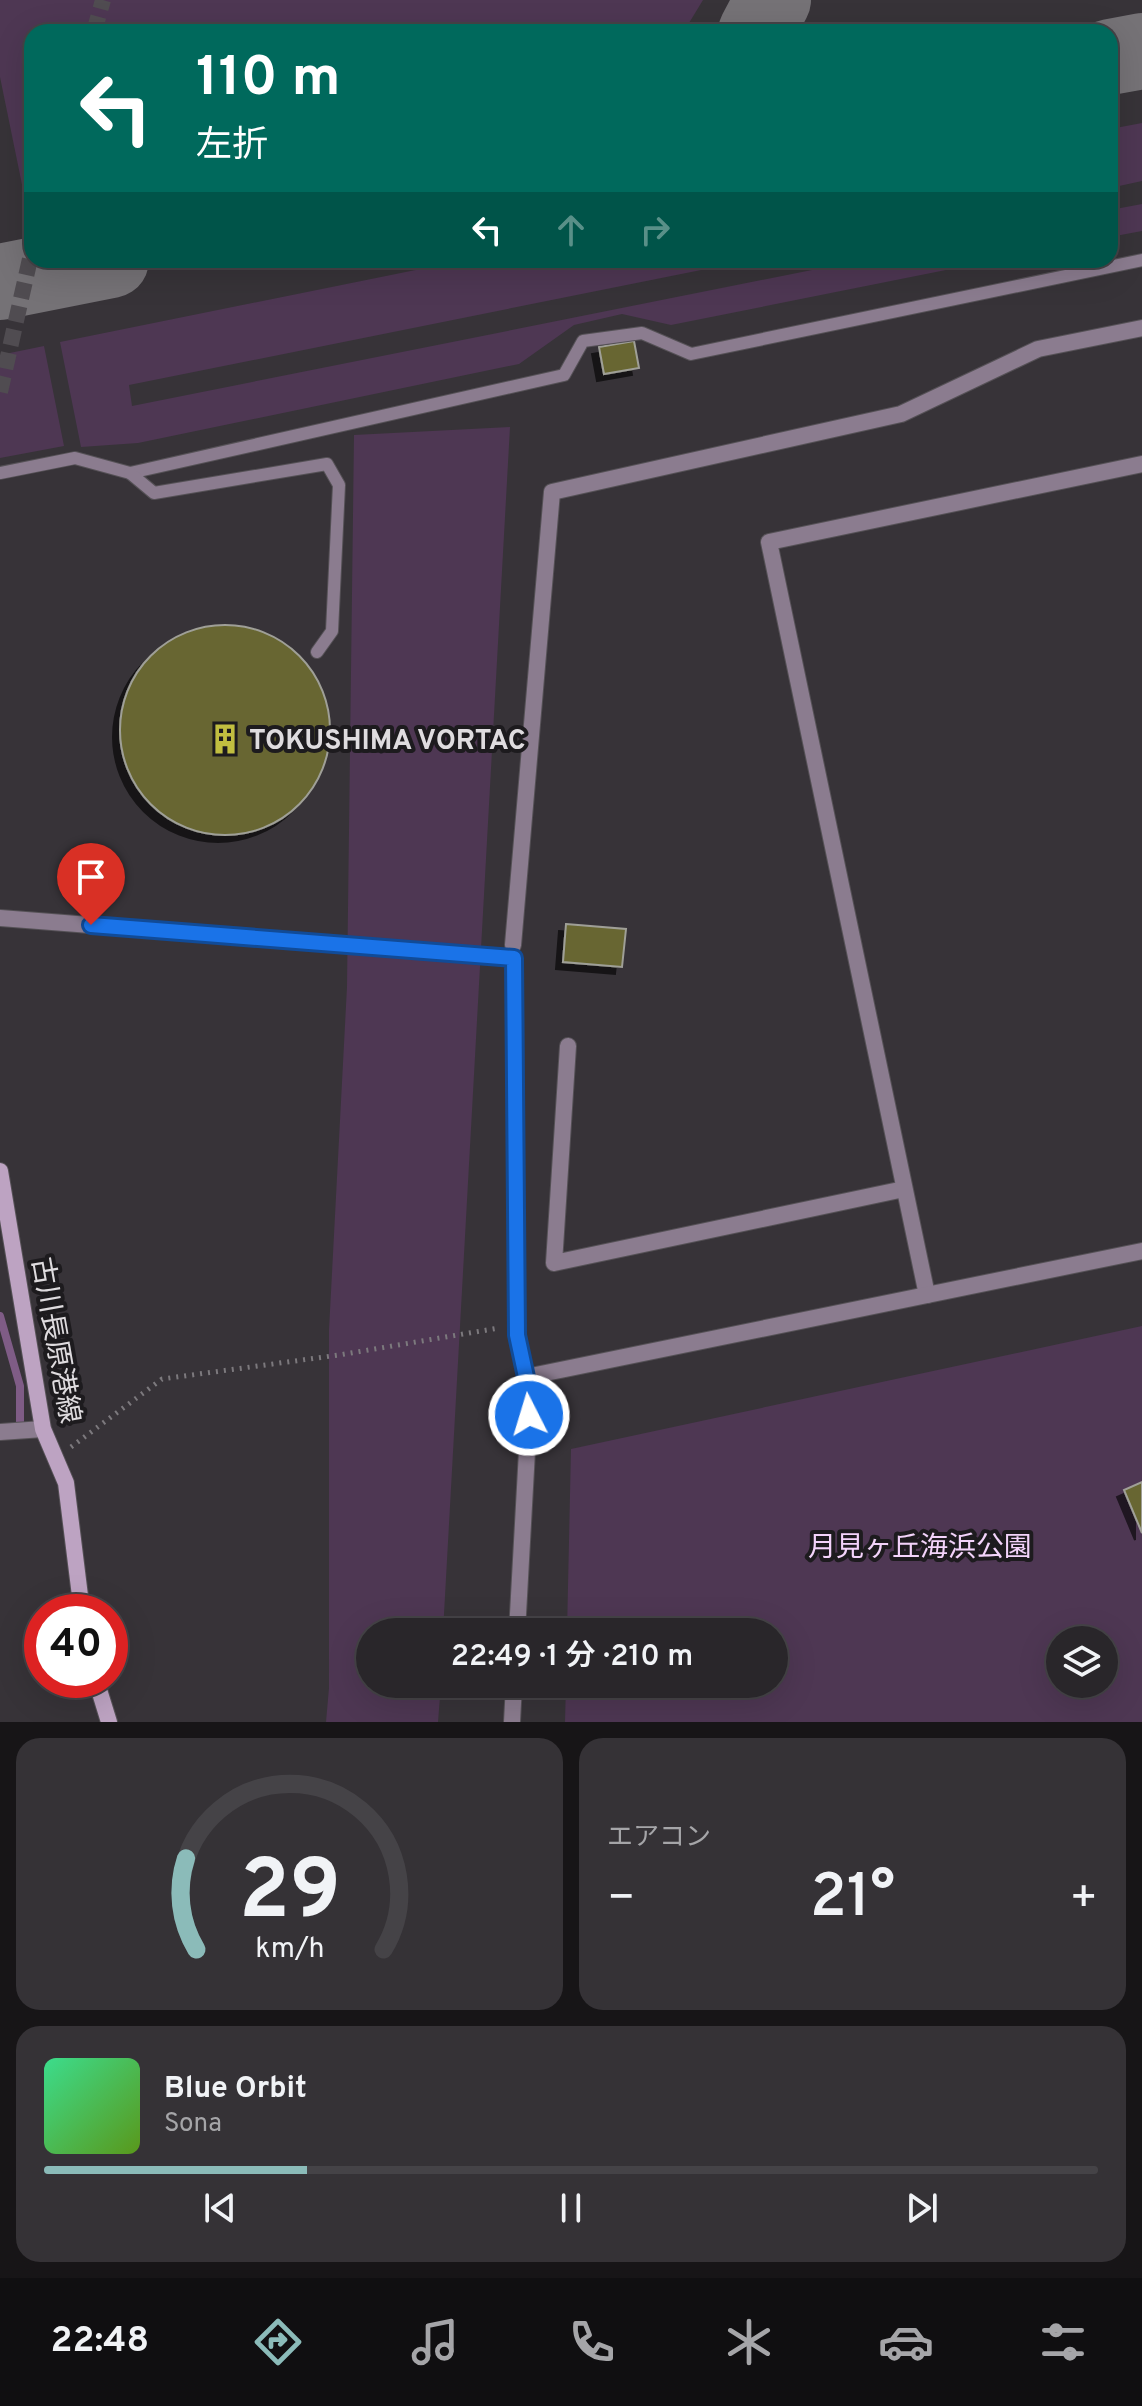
<!DOCTYPE html>
<html lang="ja">
<head>
<meta charset="utf-8">
<style>
  :root { --surface:#29262a; --page:#353236; --text:#f1f3f6; --muted:#a5a5a8; --line:#454347; --accent:#8bbbb9 }
  body { margin:0; font-family:Overpass,"Noto Sans JP",sans-serif; background:var(--page); color:var(--text); height:100vh; display:flex; flex-direction:column; font-size:30px; white-space:nowrap }
  * { box-sizing:border-box; margin:0 }
  p { font-size:26px; color:var(--muted) }
  .icon { flex:none; width:44px; height:44px; fill:none; stroke:currentColor; stroke-width:2; stroke-linecap:round; stroke-linejoin:round }
  .map { position:relative; height:1722px; overflow:hidden }
  .panel { display:flex; flex-direction:column; gap:16px; padding:16px; background:#171517; flex:1 }
  .panel>* { flex:none }
  .guide { position:absolute; left:24px; top:24px; width:1094px; height:244px; border-radius:24px; box-shadow:0 8px 32px #0002,0 0 0 2px var(--line); background:#00695c; color:#fff; overflow:hidden }
  .buttons { position:absolute; left:1046px; top:1626px; display:grid; gap:16px }
  .buttons a { display:grid; place-items:center; width:72px; height:72px; border-radius:50%; background:var(--surface); box-shadow:0 8px 32px #0002,0 0 0 2px var(--line); font-size:40px }
  .speed { position:absolute; left:24px; top:1594px; display:flex; gap:16px; font-size:40px; font-weight:700; text-align:center }
  .speed>* { display:grid; place-content:center; width:104px; height:104px; border-radius:50%; background:var(--surface); box-shadow:0 8px 32px #0002,0 0 0 2px var(--line); line-height:1 }
  .speed .limit { border:12px solid #d22; background:#fff; color:#111 }
  .pin { position:absolute; display:grid; place-items:center; width:68px; height:68px; color:#fff; margin:-82px -34px; border-radius:50% 50% 50% 0; rotate:-45deg; box-shadow:0 0 8px #0007 }
  .pin .icon { rotate:45deg }
  .me { position:absolute; width:88px; margin:-44px; rotate:355deg; stroke-linejoin:round; filter:drop-shadow(0 0 6px #0008) }
  .turn { display:flex; align-items:center; gap:28px; height:168px; padding:0 40px; font-size:36px }
  .turn .icon { width:104px; height:104px; stroke-width:2.5 }
  .turn b { display:block; font-size:56px; line-height:68px }
  .lanes { display:flex; align-items:center; height:76px; padding:0 40px; background:#0003; justify-content:center; gap:40px; direction:ltr }
  .lanes .off { opacity:.35 }
  .big { font-size:60px; font-weight:600; line-height:1.1 }
  .panel .tile { flex:1; display:flex; flex-direction:column; justify-content:center; gap:12px; min-width:0; padding:0 28px; border-radius:24px; background:var(--page) }
  .panel .dial { align-items:center; gap:0 }
  .dial svg { height:208px; overflow:visible; fill:none; stroke:var(--line); stroke-width:7; stroke-linecap:round; text-anchor:middle }
  .dial text { fill:var(--text); stroke:none }
  .song { display:flex; align-items:center; gap:24px }
  .cover { width:96px; height:96px; border-radius:12px; background:linear-gradient(135deg,hsl(150 70% 55%),hsl(90 70% 35%)) }
  .played { height:8px; border-radius:4px; background:linear-gradient(90deg,var(--accent) 25%,var(--line) 25%) }
  .keys { display:flex; justify-content:space-around; direction:ltr }
  .heat { display:flex; justify-content:space-between; align-items:center; font-size:44px; direction:ltr }
  .panel .tiles { flex:1; display:grid; gap:16px; grid-template-columns:1fr 1fr }
  .tile:last-child { grid-column:span 2 }
  .trip { position:absolute; left:356px; top:1618px; width:432px; height:80px; border-radius:40px; background:var(--surface); box-shadow:0 8px 32px #0002,0 0 0 2px var(--line); font-weight:600; line-height:80px; text-align:center }
  .menu { display:flex; height:128px; justify-content:space-around; align-items:center; background:#100f11; color:var(--muted) }
  .menu .icon { width:56px; height:56px }
  .menu .on { color:var(--accent) }
  .menu b { font-size:36px; color:var(--text) }
  .map>svg:first-child { display:block }
</style>
</head>
<body>
<div class="map">
<svg width="1142" height="1722" viewBox="0 0 1142 1722">
  <defs>
    <filter id="shadow"><feDropShadow dx="-7" dy="7" stdDeviation="0" flood-color="#0009"/></filter>
  </defs>
  <rect width="100%" height="100%" fill="#373338"/>
  <g fill="#4e3753" fill-rule="evenodd">
    <path d="M0 0H703L689 23 679 32H32V208L27 209 0 77Z"/>
    <path d="M1142 123V181L1110 188V129Z"/>
    <path d="M1142 204V231L1110 237V210Z"/>
    <path d="M465 260H751L129 385 132 406 862 260H996L671 325 622 314 574 325 519 364 138 443 81 447 60 342Z"/>
    <path d="M44 346 64 446 0 458V355Z"/>
    <path d="M510 427 443 1632H370V1684H441L438 1722H326L329 1688V1330L347 987 354 435Z"/>
    <path d="M1142 1326V1722H565L566 1684H774V1632H567L571 1449ZM1060 1640H1104V1684H1060Z"/>
  </g>
  <g fill="none" stroke-linecap="round" stroke-linejoin="round">
    <path stroke="#7f5c86" stroke-width="8" d="M0 1316 20 1386V1433"/>
    <g stroke="#757276" stroke-width="76">
      <path d="M756 32 773 0"/>
      <path d="M1110 57 1142 51"/>
      <path d="M0 282 111 260"/>
    </g>
  </g>
  <g fill="#676630" stroke="#9f9f97" stroke-width="2" filter="url(#shadow)">
    <path d="M634 341 639 368 604 374 599 347Z"/>
    <circle cx="225" cy="730" r="105"/>
    <path d="M566 924 626 929 622 967 563 962Z"/>
    <path d="M1142 1482V1533L1124 1490Z"/>
  </g>
  <g fill="none" stroke-linecap="round" stroke-linejoin="round">
    <g stroke="#504c51" stroke-width="16" stroke-dasharray="16 8" stroke-linecap="butt">
      <path d="M94 32 103 0"/>
      <path d="M0 392 32 250"/>
    </g>
    <g stroke="#555156" stroke-width="14">
      <g id="service">
        <path d="M0 473 75 458 130 473 564 375 583 341 642 333 691 354 1142 260"/>
        <path d="M130 473 154 493 327 464 339 485 332 631 317 652"/>
      </g>
    </g>
    <g stroke="#555156" stroke-width="18">
      <g id="minor">
        <path d="M0 918 514 958 517 1335"/>
        <path d="M513 945 552 492 901 414 1038 349 1142 328"/>
        <path d="M568 1046 554 1263 904 1189"/>
        <path d="M927 1295 769 542 1142 464"/>
        <path d="M526 1377 1142 1251"/>
        <path d="M0 1432 43 1429"/>
      </g>
    </g>
    <g stroke="#555156" stroke-width="18">
      <g id="tertiary">
        <path d="M517 1632 529 1415 526 1377 517 1335"/>
        <path d="M512 1722 514 1684"/>
      </g>
    </g>
    <g stroke="#555156" stroke-width="18">
      <g id="secondary">
        <path d="M0 1171 43 1429 66 1483 82 1612"/>
        <path d="M96 1680 109 1722"/>
      </g>
    </g>
    <path stroke="#7c797d" stroke-width="5" stroke-dasharray="2 6" stroke-linecap="butt" d="M71 1447 162 1379 339 1355 499 1328"/>
    <use href="#service" stroke="#8b7c8f" stroke-width="12"/>
    <use href="#minor" stroke="#8b7c8f" stroke-width="16"/>
    <use href="#tertiary" stroke="#8b7c8f" stroke-width="16"/>
    <use href="#secondary" stroke="#bda3c2" stroke-width="16"/>
  </g>
  <g fill="none" stroke-linecap="round" stroke-linejoin="round">
    <g stroke="#114b97" stroke-width="20">
      <path id="route" d="M91 925 514 958 517 1335 526 1377 529 1415"/>
    </g>
    <use href="#route" stroke="#1a73e8" stroke-width="14"/>
  </g>
  <defs>
    <g id="building-bare" transform="scale(2.4)"><path d="M-4-6H4V6H1V3H-1V6H-4ZM-2.5-4.3h1.7v1.8h-1.7ZM.8-4.3h1.7v1.8H.8ZM-2.5-1h1.7V.8h-1.7ZM.8-1h1.7V.8H.8Z" fill="#c1be40" stroke="#1d1b1e" stroke-width="2.5" paint-order="stroke"/></g>
  </defs>
  <g fill-rule="evenodd">
    <use href="#building-bare" x="225" y="739"/>
  </g>
  <g text-anchor="middle" stroke-width="8" stroke-linejoin="round" paint-order="stroke">
    <g font-size="28" font-weight="bold" fill="#dfdcdf" stroke="#1d1b1e" text-anchor="start">
      <text x="249" y="749">TOKUSHIMA VORTAC</text>
    </g>
    <g font-size="28" fill="#dfdcdf" stroke="#1d1b1e">
      <text transform="translate(57 1340) rotate(80)" y="10">古川長原港線</text>
    </g>
    <g font-size="28" fill="#f3d3fa" stroke="#1d1b1e">
      <text x="920" y="1556">月見ヶ丘海浜公園</text>
    </g>
  </g>
</svg>
<div class="buttons">
<a><svg class="icon" aria-label="layers" viewBox="0 0 24 24"><path d="M12 4l9 5-9 5-9-5zM3 14l9 5 9-5"/></svg></a>
</div>
<div class="speed"><div class="limit">40</div></div>
<div class="pin" style="left:91px;top:925px;background:#d93025"><svg class="icon" aria-label="arrive" viewBox="0 0 24 24"><path d="M6 21V4h12l-3 4 3 4H6"/></svg></div>
<svg class="me" style="left:529px;top:1415px" viewBox="-20 -20 40 40"><circle r="17" fill="#1a73e8" stroke="#fff" stroke-width="3"/><path d="M0-11L8 9 0 5-8 9z" fill="#fff"/></svg>
<div class="trip">22:49 · 1 分 · 210 m</div>
<div class="guide">
<div class="turn"><svg class="icon" aria-label="left" viewBox="0 0 24 24"><path d="M17 20v-9H6M10 6l-5 5 5 5"/></svg><div><b>110 m</b>左折</div></div>
<div class="lanes"><svg class="icon" aria-label="left" viewBox="0 0 24 24"><path d="M17 20v-9H6M10 6l-5 5 5 5"/></svg><svg class="icon off" aria-label="ahead" viewBox="0 0 24 24"><path d="M12 20V5M6 11l6-6 6 6"/></svg><svg class="icon off" aria-label="right" viewBox="0 0 24 24"><path d="M7 20v-9h11M14 6l5 5-5 5"/></svg></div>
</div>
</div>
<section class="panel">
<div class="tiles">
<div class="tile dial"><svg viewBox="0 0 100 80">
<path d="M14 69A42 42 0 1 1 86 69"/>
<path d="M14 69A42 42 0 0 1 10 34" stroke="#8bbbb9"/>
<text x="50" y="56" font-size="32" font-weight="700">29</text>
<text x="50" y="72" font-size="11">km/h</text>
</svg></div>
<div class="tile"><p>エアコン</p>
<div class="heat"><a>−</a><b class="big">21°</b><a>+</a></div>
</div>
<div class="tile">
<div class="song"><i class="cover"></i><div><b>Blue Orbit</b><p>Sona</p></div></div>
<div class="played"></div>
<div class="keys"><svg class="icon" aria-label="previous" viewBox="0 0 24 24"><path d="M18 5L8 12l10 7zM5 5v14"/></svg><svg class="icon" aria-label="pause" viewBox="0 0 24 24"><path d="M8 5v14M16 5v14"/></svg><svg class="icon" aria-label="next" viewBox="0 0 24 24"><path d="M6 5l10 7-10 7zM19 5v14"/></svg></div>
</div>
</div>
</section>
<nav class="menu">
<b>22:48</b>
<svg class="icon on" aria-label="directions" viewBox="0 0 24 24"><path d="M12 3l9 9-9 9-9-9zM9 14v-3h6M13 9l2 2-2 2"/></svg>
<svg class="icon" aria-label="music" viewBox="0 0 24 24"><path d="M9 18V5l10-2v13"/><circle cx="6" cy="18" r="3"/><circle cx="16" cy="16" r="3"/></svg>
<svg class="icon" aria-label="phone" viewBox="0 0 24 24"><path d="M5 4h4l2 5-3 2q2 4 5 5l2-3 5 2v4C11 20 4 13 5 4z"/></svg>
<svg class="icon" aria-label="climate" viewBox="0 0 24 24"><path d="M12 3v18M4 7l16 10M4 17L20 7"/></svg>
<svg class="icon" aria-label="car" viewBox="0 0 24 24"><path d="M5 17H2v-5l4-1 3-4h7l3 4 3 1v5h-3M9 17h6M6 11h13"/><circle cx="7" cy="17" r="2"/><circle cx="17" cy="17" r="2"/></svg>
<svg class="icon" aria-label="filters" viewBox="0 0 24 24"><path d="M4 7h16M4 17h16"/><circle cx="9" cy="7" r="2"/><circle cx="15" cy="17" r="2"/></svg>
</nav>
</body>
</html>
